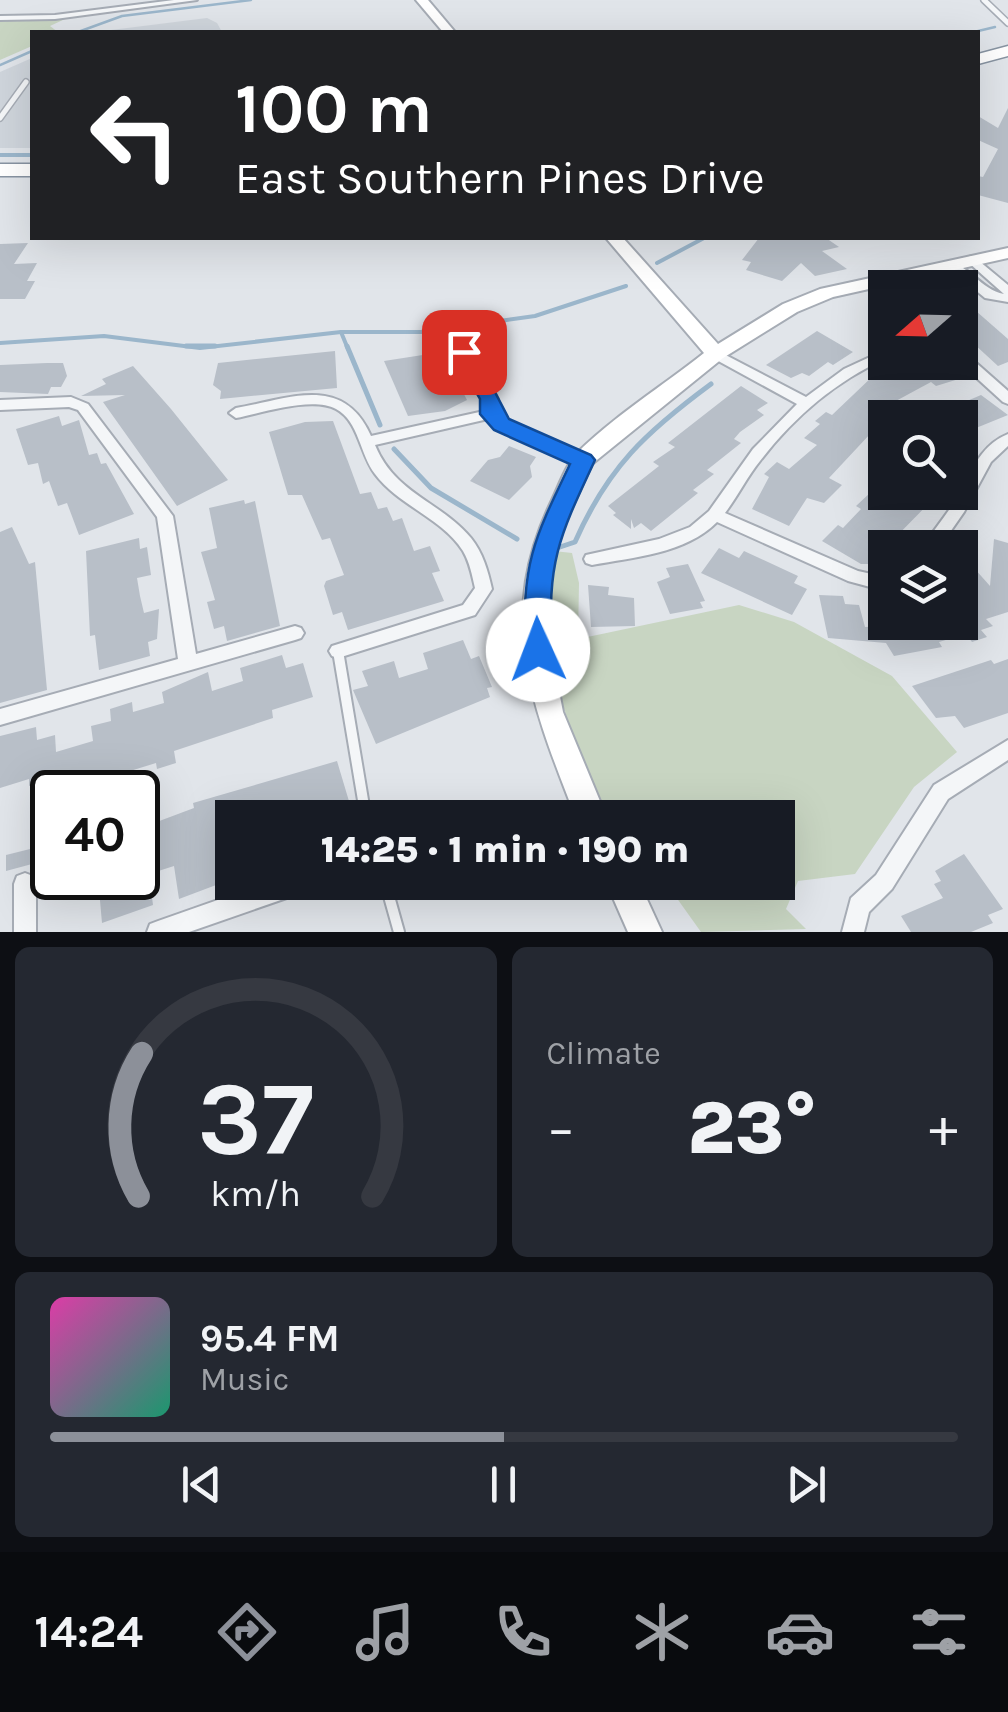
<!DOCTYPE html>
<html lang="en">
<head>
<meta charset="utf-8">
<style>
  :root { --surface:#171b24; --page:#242831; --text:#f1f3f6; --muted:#9ea1a6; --line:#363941; --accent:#8c9099 }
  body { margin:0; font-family:Karla,sans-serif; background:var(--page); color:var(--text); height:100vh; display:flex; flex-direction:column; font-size:38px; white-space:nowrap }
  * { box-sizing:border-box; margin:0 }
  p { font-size:32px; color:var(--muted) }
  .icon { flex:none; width:55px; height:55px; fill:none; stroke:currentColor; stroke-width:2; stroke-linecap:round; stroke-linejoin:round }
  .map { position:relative; height:932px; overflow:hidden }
  .panel { display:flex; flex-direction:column; gap:15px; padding:15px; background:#0d0f14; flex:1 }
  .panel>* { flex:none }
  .banner { position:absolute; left:30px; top:30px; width:950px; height:210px; border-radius:0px; box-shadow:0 10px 40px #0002; background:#202124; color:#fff; overflow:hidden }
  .needle { width:65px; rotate:250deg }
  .tools { position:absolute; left:868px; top:270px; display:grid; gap:20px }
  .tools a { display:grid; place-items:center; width:110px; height:110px; border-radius:0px; background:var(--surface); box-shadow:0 10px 40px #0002; font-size:50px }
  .speed { position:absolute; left:30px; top:770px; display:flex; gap:20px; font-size:50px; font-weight:700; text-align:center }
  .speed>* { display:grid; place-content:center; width:130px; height:130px; border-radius:50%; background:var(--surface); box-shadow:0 10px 40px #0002; line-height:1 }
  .speed .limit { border:5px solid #111; border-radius:15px; background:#fff; color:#111 }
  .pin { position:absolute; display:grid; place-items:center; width:85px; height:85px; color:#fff; margin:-42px; border-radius:20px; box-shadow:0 5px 15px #0006 }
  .me { position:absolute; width:110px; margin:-55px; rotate:358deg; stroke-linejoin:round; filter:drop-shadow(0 0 8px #0008) }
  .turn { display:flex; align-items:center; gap:35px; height:210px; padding:0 40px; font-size:45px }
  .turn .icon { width:130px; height:130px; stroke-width:2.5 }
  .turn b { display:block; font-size:70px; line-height:85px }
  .big { font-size:75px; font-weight:800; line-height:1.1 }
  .panel .widget { flex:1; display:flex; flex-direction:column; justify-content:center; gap:15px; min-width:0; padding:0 35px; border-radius:15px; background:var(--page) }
  .panel .dial { align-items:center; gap:0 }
  .dial svg { height:260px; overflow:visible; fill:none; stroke:var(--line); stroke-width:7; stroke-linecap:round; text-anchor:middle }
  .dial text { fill:var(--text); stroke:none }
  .song { display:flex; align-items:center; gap:30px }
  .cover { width:120px; height:120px; border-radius:15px; background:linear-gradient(135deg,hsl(320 70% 55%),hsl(160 70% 35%)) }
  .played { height:10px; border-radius:5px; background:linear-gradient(90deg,var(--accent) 50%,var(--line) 50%) }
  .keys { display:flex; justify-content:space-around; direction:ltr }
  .heat { display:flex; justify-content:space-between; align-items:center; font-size:55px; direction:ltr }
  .panel .tiles { flex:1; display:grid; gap:15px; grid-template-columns:1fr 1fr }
  .widget:last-child { grid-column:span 2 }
  .trip { position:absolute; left:215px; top:800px; width:580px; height:100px; border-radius:0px; background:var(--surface); box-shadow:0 10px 40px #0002; font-weight:800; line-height:100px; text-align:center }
  .tab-bar { display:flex; height:160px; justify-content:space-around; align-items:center; background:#090b0e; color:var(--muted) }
  .tab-bar .icon { width:70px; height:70px }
  .tab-bar .on { color:var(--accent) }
  .tab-bar b { font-size:45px; color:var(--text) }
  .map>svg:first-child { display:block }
</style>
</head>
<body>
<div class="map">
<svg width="1008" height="932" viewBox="0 0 1008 932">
  <rect width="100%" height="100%" fill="#e1e5ea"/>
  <g fill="#cfd5dc">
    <path d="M207 18 217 23 222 32H95Z"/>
    <path d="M32 58V148H0V72Z"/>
  </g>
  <g fill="#c8d5c2">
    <path d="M65 19 50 26 58 32H32V46L0 60V20Z"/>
    <path d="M554 551 572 553 579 583 578 639 739 605 794 622 892 676 957 752 914 787 855 874 798 881 786 909 806 929 701 932 666 883 778 882V818L609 817C567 726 534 654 554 551Z"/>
  </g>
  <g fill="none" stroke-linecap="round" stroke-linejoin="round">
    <g stroke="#9bb6cb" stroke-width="2.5">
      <path d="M78 32 122 16 251 0"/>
      <path d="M974 32 995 27"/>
      <path d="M0 65 32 51"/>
    </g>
    <g stroke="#9bb6cb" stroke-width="4">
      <path d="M0 155H32"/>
      <path d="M657 263 704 238"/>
      <path d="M341 332 348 349"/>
      <path d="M0 343 104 336 200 348 341 332H421L535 316 626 286"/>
    </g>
    <g stroke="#9bb6cb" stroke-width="5">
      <path d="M186 346H215"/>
      <path d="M347 346 380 425"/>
      <path d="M394 449 431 488 517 539"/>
      <path d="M560 547 575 542C608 467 646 432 711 384"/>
    </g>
  </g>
  <g fill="#b8bfc8">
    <path d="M1008 108V203L978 195V176L983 177 998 149 978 140V116L998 128Z"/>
    <path d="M759 238H826L839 247 822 251 847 269 815 276 801 263 782 281 746 270 751 262 742 260Z"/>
    <path d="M28 243 14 264 37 263 27 281H35L25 299H0V244Z"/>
    <path d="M960 307 968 313 976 311 1008 339V362L998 366 960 331Z"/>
    <path d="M817 331 853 352 833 365 828 362 809 376 802 373 791 378 766 365Z"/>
    <path d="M335 351 337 388 220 399 221 391 213 385 218 363Z"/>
    <path d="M442 352 467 400 445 411 408 416 384 361Z"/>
    <path d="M898 362H944L962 378 936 386 931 382 894 402 902 406 885 418 829 478 842 485 824 503 807 498 789 526 752 509 769 477 764 474 777 462 789 469 817 445 804 438 820 424 815 421 826 412 832 415 874 375Z"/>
    <path d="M47 363H63L67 376 61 387H51L48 394 0 392V365Z"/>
    <path d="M133 366 171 409 228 480 177 506 103 402 125 395 81 396 106 384 102 379Z"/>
    <path d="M741 386 768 403 757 410 764 415 740 432 734 439 741 443 707 470 714 474 693 490 698 493 651 531 641 523 634 528 631 519V529L613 515 616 513 608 506 659 466 653 462 675 447 668 443Z"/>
    <path d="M981 395 1008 415 976 428 960 444V418H927Z"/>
    <path d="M59 416 62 426 79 420 89 455 97 453 101 464 106 463 134 514 79 535 67 503 58 506 49 481 43 484 38 463 28 465 16 429Z"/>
    <path d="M333 421 360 494 371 492 378 509 387 507 393 521 402 518 414 551 430 546 440 571 432 573 444 601 348 630 342 612 333 615 324 586 326 581 344 575 330 538 322 540 302 495H288L269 432 305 422Z"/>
    <path d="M509 446 536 457 530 466 532 477 509 500 470 481 488 460 500 457Z"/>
    <path d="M885 479V492H940L885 548V562L876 557 869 564H861L822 541 838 525 843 528 861 509 856 506Z"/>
    <path d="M244 500 245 504 255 501 280 626 227 641 224 626 214 629 207 602 215 600 201 552 217 548 209 508Z"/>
    <path d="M12 527 29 564 35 562 47 690 0 703V532Z"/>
    <path d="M139 538 140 549 147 547 151 575 137 578 140 596 144 613 159 609 157 639 148 642 150 656 99 670 95 635 90 636 86 551Z"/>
    <path d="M994 539 1008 543V612L986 619 993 626 981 630 987 637 972 642 966 634 939 642 942 647 894 656 886 643 828 638 819 595 843 596 845 604 859 605 865 627 960 622V571L974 568 990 586Z"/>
    <path d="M719 548 739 558 744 551 798 576 794 583 807 589 792 615 701 573Z"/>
    <path d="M688 564 705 601 700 602 703 608 670 614 657 582 670 577 666 568Z"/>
    <path d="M588 585 609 587 608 595 634 598 635 626 591 627Z"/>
    <path d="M463 640 471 659 479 656 492 687 487 688 490 697 376 744 353 690 368 686 362 671 394 661 399 678 428 669 423 653Z"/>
    <path d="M282 655 286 668 303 663 313 697 272 710 273 718 174 751 176 763 157 769 156 763 75 788 74 772 29 786V779L0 788V736L36 727 37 740 55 735 56 752 93 741 91 726 111 721 110 709 132 702 133 712 164 703 162 692 208 672 212 691 243 681 240 668Z"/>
    <path d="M1008 659V713L964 728 955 716 936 718 912 686 991 660 994 664Z"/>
    <path d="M337 761 354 818H232V853L227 855 232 879 179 899 174 866 149 874 153 905 102 923 98 878H138V829L194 808 193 803Z"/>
    <path d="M34 848 32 864 6 871V855Z"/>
    <path d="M964 854 1003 909 988 915 993 923 971 932H911L901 916 943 898 934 884 941 881 935 871Z"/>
  </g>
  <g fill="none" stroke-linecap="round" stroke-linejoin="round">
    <g stroke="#a6acb5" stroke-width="8">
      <g id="lane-far1">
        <path d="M984 0 1008 23"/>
        <path d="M0 118 26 82"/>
      </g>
    </g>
    <g stroke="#a6acb5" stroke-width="14">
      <g id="lane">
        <path d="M338 651 366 818"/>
        <path d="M385 882 399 932"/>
      </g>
    </g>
    <g stroke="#a6acb5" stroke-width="4">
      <g id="street">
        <path d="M174 0H197L55 19 0 20V16L55 15Z"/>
        <path d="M973 256 1008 285V302L985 298 945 265 947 262C969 264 981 290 1004 294L969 263V257Z"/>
        <path d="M464 348 471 352 498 399V413L507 421 588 456 590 460 583 465 578 464 497 427 488 419 375 445C395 494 440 501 471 538 483 553 488 571 492 589L475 615 338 658 332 656 329 651 332 646 463 605 475 588C472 575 470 563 463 551 442 518 399 506 375 474 360 455 359 421 336 409 312 396 262 413 236 418L229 413 236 408C289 399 343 373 371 436L484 411V399L457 352Z"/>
        <path d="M716 350 806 397 844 369 885 350V359C836 381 793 418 760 461 747 477 738 496 725 513L858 571 885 577V591L848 581 717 522C685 554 634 557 592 565L586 563 584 559 586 555 659 539 690 527 709 511 753 449 797 404 711 357 709 354Z"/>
        <path d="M960 352 965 353 1008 391V404L1003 402 959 362Z"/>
        <path d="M71 397 88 404 173 516 196 654 295 626 301 628 304 633 301 638 295 640 0 725V709L178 659 157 517 78 410 69 407 0 410V400Z"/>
        <path d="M1008 434V446L991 462 964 512 939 548H922C932 532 945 517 955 501 970 476 978 446 1008 434Z"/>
        <path d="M1008 740V760L948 799 892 889 869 912 864 932H842L851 898 876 875 934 785Z"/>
        <path d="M25 873 33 876 36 884V932H14V884L17 876Z"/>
        <path d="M269 882H311L309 889 301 893 189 932H147L150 924 158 921Z"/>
      </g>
    </g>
    <g stroke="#a6acb5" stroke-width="4">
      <g id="secondary">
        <path d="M416 0H428L455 32H443Z"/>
        <path d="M606 238H623L718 344 783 304 820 289 1008 248V258L833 297 797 312 723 358 592 464 557 540 549 590 551 650 563 712 607 818H576C532 705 495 618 552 500 559 486 566 464 577 453 613 417 664 385 704 353Z"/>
        <path d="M606 882H639L662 932H628Z"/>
      </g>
    </g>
    <g stroke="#8894a2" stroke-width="3">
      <g id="highway">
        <path d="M1008 46V56L978 64V54Z"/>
        <rect x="0" y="164" width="32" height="12"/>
      </g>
    </g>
    <use href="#lane-far1" stroke="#f4f6f8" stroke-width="5"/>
    <use href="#lane" stroke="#f4f6f8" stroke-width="10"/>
    <use href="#street" fill="#f4f6f8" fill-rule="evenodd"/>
    <use href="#secondary" fill="#fff" fill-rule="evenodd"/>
    <use href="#highway" fill="#fff" fill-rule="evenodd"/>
  </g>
  <path fill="#1a73e8" stroke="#114b97" stroke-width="2.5" d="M464 346 474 352 509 419 591 455 595 460C558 539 547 562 552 650L548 658H529L525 650C522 563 533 541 570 464L494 430 480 414V399L453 352Z"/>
</svg>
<div class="tools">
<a><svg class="needle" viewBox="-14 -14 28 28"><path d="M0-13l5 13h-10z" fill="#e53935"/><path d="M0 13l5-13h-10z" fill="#9ea1a6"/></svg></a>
<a><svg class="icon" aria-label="search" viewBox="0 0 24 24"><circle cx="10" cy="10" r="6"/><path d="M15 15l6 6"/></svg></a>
<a><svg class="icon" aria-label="layers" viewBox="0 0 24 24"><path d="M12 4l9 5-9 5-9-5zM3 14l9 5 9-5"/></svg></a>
</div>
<div class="speed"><div class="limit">40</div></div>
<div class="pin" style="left:464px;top:352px;background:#d93025"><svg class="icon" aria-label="arrive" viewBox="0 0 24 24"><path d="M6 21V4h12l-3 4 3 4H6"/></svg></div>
<svg class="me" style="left:538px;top:650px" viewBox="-20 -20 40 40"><circle r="19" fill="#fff"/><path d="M0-13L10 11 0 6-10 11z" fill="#1a73e8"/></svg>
<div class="trip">14:25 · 1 min · 190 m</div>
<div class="banner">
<div class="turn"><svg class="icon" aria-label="left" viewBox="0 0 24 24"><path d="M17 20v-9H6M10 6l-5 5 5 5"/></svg><div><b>100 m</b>East Southern Pines Drive</div></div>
</div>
</div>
<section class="panel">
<div class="tiles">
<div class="widget dial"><svg viewBox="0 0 100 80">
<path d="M14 69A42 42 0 1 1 86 69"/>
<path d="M14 69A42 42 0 0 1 15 25" stroke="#8c9099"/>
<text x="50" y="56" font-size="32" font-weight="700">37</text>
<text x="50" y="72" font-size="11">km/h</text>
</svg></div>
<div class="widget"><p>Climate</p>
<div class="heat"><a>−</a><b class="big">23°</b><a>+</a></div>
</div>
<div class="widget">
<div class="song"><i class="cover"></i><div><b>95.4 FM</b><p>Music</p></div></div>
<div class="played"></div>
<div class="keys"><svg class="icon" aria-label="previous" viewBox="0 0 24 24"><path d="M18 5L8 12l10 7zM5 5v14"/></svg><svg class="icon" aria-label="pause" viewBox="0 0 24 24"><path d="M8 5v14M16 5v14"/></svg><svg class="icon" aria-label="next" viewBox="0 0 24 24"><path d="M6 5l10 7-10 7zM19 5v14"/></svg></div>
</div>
</div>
</section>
<nav class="tab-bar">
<b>14:24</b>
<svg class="icon on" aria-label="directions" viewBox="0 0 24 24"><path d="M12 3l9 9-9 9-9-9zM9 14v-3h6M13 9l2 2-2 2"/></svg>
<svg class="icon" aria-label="music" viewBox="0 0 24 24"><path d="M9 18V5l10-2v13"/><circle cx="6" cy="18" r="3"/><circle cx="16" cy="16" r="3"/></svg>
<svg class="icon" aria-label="phone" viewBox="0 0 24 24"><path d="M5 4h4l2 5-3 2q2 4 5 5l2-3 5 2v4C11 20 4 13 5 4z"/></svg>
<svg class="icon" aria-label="climate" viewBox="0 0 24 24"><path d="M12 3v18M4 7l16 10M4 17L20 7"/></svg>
<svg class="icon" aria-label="car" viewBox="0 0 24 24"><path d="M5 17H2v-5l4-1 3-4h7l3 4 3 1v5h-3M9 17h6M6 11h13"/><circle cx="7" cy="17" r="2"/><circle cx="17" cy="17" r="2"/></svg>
<svg class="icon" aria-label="filters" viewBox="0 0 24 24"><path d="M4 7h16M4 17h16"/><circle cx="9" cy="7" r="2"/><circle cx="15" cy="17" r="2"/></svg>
</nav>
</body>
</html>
